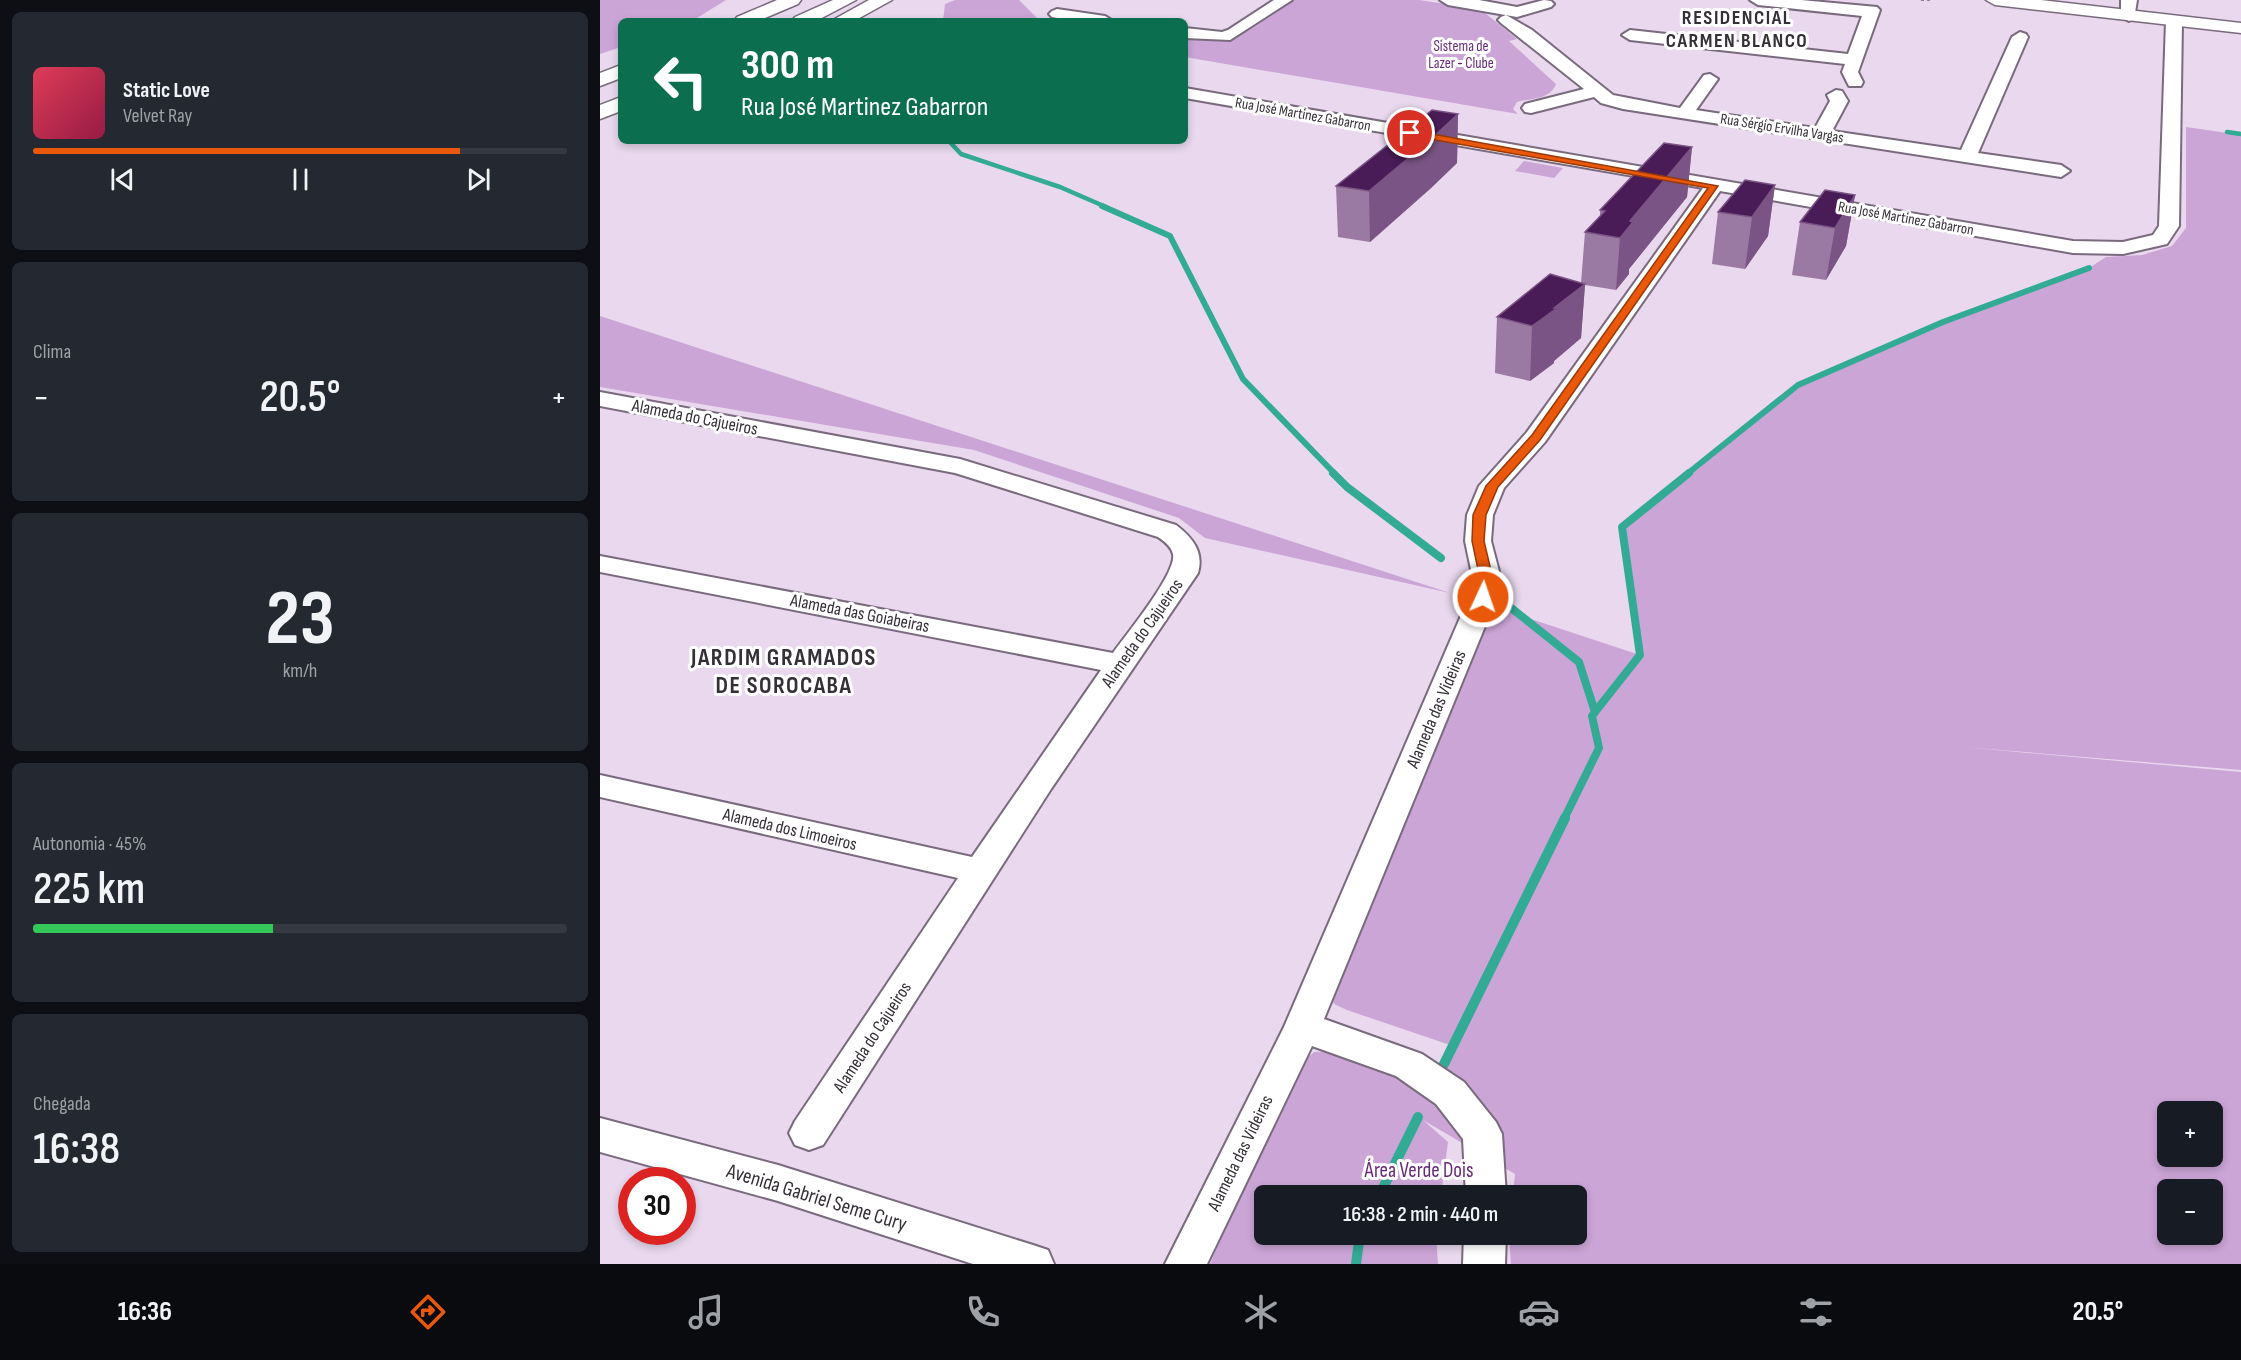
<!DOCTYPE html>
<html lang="pt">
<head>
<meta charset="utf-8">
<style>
  :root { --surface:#171b24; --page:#242831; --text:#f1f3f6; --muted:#9ea1a6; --line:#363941; --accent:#ea580c }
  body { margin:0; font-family:"Sofia Sans Condensed",sans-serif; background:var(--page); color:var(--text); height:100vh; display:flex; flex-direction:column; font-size:22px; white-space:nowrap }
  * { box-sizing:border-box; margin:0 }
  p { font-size:20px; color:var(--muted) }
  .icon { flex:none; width:33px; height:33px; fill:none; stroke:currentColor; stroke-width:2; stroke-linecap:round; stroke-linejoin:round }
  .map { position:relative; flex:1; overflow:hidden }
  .side { display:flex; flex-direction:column; gap:12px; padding:12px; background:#0d0f14; width:600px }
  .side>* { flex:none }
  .hud { position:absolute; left:18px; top:18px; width:570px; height:126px; border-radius:9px; box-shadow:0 3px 9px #0003; background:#0b6e4f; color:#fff; overflow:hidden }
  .buttons { position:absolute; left:1557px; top:1101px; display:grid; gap:12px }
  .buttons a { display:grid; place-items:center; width:66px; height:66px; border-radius:9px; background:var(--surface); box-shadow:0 3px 9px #0003; font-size:30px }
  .speed { position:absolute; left:18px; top:1167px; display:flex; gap:12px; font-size:30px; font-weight:700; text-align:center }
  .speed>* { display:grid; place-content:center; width:78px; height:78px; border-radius:50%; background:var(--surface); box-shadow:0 3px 9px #0003; line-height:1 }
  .speed .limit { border:9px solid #d22; background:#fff; color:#111 }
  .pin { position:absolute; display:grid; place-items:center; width:51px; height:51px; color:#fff; margin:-26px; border:3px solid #fff; border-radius:50%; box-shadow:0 2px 6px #0007 }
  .me { position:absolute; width:66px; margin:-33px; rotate:3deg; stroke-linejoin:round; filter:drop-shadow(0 0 4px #0008) }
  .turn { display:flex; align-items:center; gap:21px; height:126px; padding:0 24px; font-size:27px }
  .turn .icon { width:78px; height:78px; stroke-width:2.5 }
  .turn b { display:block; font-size:42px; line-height:51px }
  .big { font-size:45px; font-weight:600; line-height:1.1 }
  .side .tile { flex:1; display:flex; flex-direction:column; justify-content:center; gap:9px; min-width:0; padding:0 21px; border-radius:9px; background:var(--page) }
  .side .dial { align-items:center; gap:0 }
  .dial b { font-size:78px; line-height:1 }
  .song { display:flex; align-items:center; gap:18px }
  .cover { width:72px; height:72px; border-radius:9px; background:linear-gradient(135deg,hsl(350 70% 55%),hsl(340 70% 35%)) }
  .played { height:6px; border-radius:3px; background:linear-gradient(90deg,var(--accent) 80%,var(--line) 80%) }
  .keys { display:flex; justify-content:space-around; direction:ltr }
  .heat { display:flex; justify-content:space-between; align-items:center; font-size:33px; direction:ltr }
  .charge { height:9px; border-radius:4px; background:linear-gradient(90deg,#34c759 45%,var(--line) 0) }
  .trip { position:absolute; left:654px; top:1185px; width:333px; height:60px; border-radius:9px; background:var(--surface); box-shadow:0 3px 9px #0003; font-weight:600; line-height:60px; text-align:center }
  .dock { display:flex; height:96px; justify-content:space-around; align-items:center; background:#090b0e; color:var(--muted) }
  .dock .icon { width:42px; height:42px }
  .dock .active { color:var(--accent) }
  .dock b { font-size:27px; color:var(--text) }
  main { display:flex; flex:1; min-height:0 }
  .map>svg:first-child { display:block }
</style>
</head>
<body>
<main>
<section class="side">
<div class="tile">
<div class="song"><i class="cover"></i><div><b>Static Love</b><p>Velvet Ray</p></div></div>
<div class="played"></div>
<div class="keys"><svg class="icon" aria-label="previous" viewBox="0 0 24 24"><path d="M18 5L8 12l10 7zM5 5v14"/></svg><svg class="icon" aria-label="pause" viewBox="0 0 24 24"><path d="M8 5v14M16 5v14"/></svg><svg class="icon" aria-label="next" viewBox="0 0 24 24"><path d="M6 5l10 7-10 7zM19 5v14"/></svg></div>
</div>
<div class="tile"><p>Clima</p>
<div class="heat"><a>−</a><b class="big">20.5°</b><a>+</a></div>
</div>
<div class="tile dial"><b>23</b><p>km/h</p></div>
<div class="tile"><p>Autonomia · 45%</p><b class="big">225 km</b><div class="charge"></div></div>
<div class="tile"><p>Chegada</p><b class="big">16:38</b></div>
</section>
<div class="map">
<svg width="1641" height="1264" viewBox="0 0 1641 1264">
  <rect width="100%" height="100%" fill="#e9d8ee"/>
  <g fill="#cba5d6" fill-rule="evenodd">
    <path d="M0 0H126L92 21H21V47L0 54Z"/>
    <path d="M355 0H419L437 18 474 21H343L345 4Z"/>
    <path d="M694 0H819L880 9 917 39 909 41 956 84C950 100 931 98 917 102L913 109 918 114 585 57V38C639 46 652 27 694 0Z"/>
    <path d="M1586 127 1641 135V770L1363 747 1641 772V1264H911L909 1235 976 1234V1196L913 1195 915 1174 823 1120 848 1142 841 1195 664 1196V1234L836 1235 838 1264H610L696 1067 714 1052 737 1051 833 1086 853 1046 747 1010 734 1004 730 994 881 628 891 623V606L1040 655 1022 527 1198 385 1343 322 1489 268 1506 257 1542 255 1572 246 1586 228ZM1568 1112H1612V1156H1568ZM1568 1190H1612V1234H1568Z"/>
    <path d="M924 161 963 168 954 178 915 171Z"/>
    <path d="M0 316 850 593 605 538 579 518 374 450 0 387Z"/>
  </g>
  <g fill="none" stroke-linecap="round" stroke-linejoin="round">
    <g stroke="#32aa94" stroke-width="4.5">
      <path d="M1627 132 1641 134"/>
      <path d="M349 141 361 154 460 187 506 207"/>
    </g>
    <g stroke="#32aa94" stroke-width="6">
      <path d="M502 206 570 236 643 379 735 474"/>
      <path d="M1087 474 1198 385 1343 322 1489 268"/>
    </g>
    <g stroke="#32aa94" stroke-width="8">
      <path d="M733 473 747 487 841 558"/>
      <path d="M910 607 979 662 995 712 992 716 999 748 964 819"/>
      <path d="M995 712 1040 655 1022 527 1089 473"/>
    </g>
    <g stroke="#32aa94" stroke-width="10">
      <path d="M844 1064 965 818"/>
      <path d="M779 1196 818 1117"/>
      <path d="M756 1264 760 1234"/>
    </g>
    <g stroke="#796a7d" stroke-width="4">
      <g id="street">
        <path d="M674 0H692L630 40 585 38V28L622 32 628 30Z"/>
        <path d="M840 0H879L917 7 944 0 951 1 954 4 951 7 917 17 848 5Z"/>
        <path d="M1150 0H1201L1277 7 1280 10 1258 72 1263 82 1261 86H1249L1242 72 1245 64 1030 40 1022 35 1030 30 1248 54 1262 16 1158 5Z"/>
        <path d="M1521 0H1537L1534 19 1529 21 1521 16Z"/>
        <path d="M457 9 505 16 513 21H473L452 17 449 14 452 11Z"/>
        <path d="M906 15 932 30 1013 95 1080 108 1104 75 1110 74 1118 79 1096 110 1215 128 1230 101 1227 95 1236 90 1242 91 1248 101 1232 131 1361 150 1412 37 1420 32 1426 34 1428 37 1378 153 1461 165 1470 171 1461 177 1023 109 1001 103 994 97 931 113 925 112 922 108 925 104 984 89 901 23 898 20 901 17Z"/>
        <path d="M1574 16 1582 21 1579 226 1567 244 1523 254 1473 253 1120 191 945 442 904 488 893 515 891 541 901 579 897 597 724 1019 822 1054 864 1082 896 1122 902 1134 906 1196H866L863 1139 836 1104 796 1076 712 1046 607 1264H565L684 1027 869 597 873 579 865 541 867 515 879 486 927 432 1103 188 585 98V88L1473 241 1523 242 1553 235 1559 226 1566 21Z"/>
        <path d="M0 392 360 459 576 525C593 538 604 552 598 573L451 789 223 1145 209 1150 195 1145 189 1133 195 1121 358 878 0 797V775L372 857 501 670 0 572V556L513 653C526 635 577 573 573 554 571 546 564 541 558 537L355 473 0 406Z"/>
        <path d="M0 1118 178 1165 433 1245 448 1250 454 1264H373L178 1201 0 1152Z"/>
        <path d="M864 1234H906L905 1264H863Z"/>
      </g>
    </g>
    <g stroke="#796a7d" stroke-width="3">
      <path id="secondary" d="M1386 0H1441L1641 23V33L1395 5Z"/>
    </g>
    <g stroke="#796a7d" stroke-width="3">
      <g id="highway">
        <path d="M177 0H201L198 4 158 21H134L137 17Z"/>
        <path d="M233 0H256L216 21H192L195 17Z"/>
        <path d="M269 0H292L254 21H231Z"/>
        <path d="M21 65V78L0 86V73Z"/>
        <path d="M21 97V111L0 119V105Z"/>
      </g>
    </g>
    <path stroke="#8e8291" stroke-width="2" stroke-dasharray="3 3" stroke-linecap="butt" d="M1321 0H1333"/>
    <use href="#street" fill="#fff" fill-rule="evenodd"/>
    <use href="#secondary" fill="#fff" fill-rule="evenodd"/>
    <use href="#highway" fill="#fff" fill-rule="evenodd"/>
  </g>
  <g fill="#9a7aa2">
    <path d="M858 114 857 163 831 188 770 242 738 237 736 186Z"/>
    <path d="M1092 147 1087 197 1029 269V274L1016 290 985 285 981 338 954 361V363L930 381 895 373 897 317 981 283 985 232 1000 217V210Z"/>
    <path d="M1175 185 1168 236 1145 269 1112 264 1118 212Z"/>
    <path d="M1255 195 1246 246 1226 280 1192 275 1200 222Z"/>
  </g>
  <g fill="#7a5484">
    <path d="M858 114 857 163 831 188 770 242 769 191Z"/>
    <path d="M1092 147 1087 197 1029 269V274L1016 290 1020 238 1030 221Z"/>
    <path d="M1175 185 1168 236 1145 269 1152 217Z"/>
    <path d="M1255 195 1246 246 1226 280 1235 228Z"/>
    <path d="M985 284 981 338 954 361V363L930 381 932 326Z"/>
  </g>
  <g fill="#4a1c57" stroke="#7a5484" stroke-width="1.5">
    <path d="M832 110 858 114 831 139 769 191 736 186Z"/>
    <path d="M1064 143 1092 147 1030 221 1033 222 1020 238 985 232 1005 211 1000 210Z"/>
    <path d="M1145 180 1175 185 1152 217 1118 212Z"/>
    <path d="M1225 190 1255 195 1235 228 1200 222Z"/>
    <path d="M950 274 985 284 954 308H957L932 326 897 317Z"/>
  </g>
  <path fill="#ea580c" stroke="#983908" stroke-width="1.5" d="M810 130 1118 186 940 440 898 487 886 515 884 541 893 579 889 597 883 601 876 597 880 579 872 541 873 515 886 486 932 435 1108 188 807 135Z"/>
  <g text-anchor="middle" stroke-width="6" stroke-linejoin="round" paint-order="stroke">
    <g font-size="15" fill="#682979" stroke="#fff">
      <text x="861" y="51">Sistema de<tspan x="861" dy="17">Lazer - Clube</tspan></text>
    </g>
    <g font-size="15" fill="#352f37" stroke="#fff">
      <text transform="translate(703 114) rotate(10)" y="5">Rua José Martinez Gabarron</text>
      <text transform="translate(1182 128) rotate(9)" y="5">Rua Sérgio Ervilha Vargas</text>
      <text transform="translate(1306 218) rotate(10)" y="5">Rua José Martinez Gabarron</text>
    </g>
    <g font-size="18" fill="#352f37" stroke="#fff">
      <text transform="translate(95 417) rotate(11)" y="6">Alameda do Cajueiros</text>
      <text transform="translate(260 613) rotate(11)" y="6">Alameda das Goiabeiras</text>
      <text transform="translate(542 633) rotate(-55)" y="6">Alameda do Cajueiros</text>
      <text transform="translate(836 709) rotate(-67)" y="6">Alameda das Videiras</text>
      <text transform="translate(190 829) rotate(13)" y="6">Alameda dos Limoeiros</text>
      <text transform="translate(272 1037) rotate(-57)" y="6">Alameda do Cajueiros</text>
      <text transform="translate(640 1153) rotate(-64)" y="6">Alameda das Videiras</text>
    </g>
    <g font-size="20" font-weight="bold" letter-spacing="1.5" fill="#352f37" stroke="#fff">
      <text x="1137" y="24">RESIDENCIAL<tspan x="1137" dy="23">CARMEN BLANCO</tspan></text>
    </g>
    <g font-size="21" fill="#682979" stroke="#fff">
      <text x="819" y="1177">Área Verde Dois</text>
    </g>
    <g font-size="21" fill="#352f37" stroke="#fff">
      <text transform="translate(217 1197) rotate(17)" y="7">Avenida Gabriel Seme Cury</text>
    </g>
    <g font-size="24" font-weight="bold" letter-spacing="1.5" fill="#352f37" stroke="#fff">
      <text x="184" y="665">JARDIM GRAMADOS<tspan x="184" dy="28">DE SOROCABA</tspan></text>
    </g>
  </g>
</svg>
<div class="buttons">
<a>+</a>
<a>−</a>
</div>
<div class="speed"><div class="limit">30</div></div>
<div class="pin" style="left:810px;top:133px;background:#d93025"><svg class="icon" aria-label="arrive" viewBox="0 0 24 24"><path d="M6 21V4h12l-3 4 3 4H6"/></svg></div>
<svg class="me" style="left:883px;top:597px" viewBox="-20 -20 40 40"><circle r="17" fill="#ea580c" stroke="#fff" stroke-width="3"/><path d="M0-11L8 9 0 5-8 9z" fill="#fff"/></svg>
<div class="trip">16:38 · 2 min · 440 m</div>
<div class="hud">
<div class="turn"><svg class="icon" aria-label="left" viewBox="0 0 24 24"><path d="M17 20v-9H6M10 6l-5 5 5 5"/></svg><div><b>300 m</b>Rua José Martinez Gabarron</div></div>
</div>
</div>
</main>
<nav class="dock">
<b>16:36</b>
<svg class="icon active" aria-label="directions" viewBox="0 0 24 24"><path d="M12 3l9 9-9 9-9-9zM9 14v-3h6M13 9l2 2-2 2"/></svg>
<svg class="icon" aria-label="music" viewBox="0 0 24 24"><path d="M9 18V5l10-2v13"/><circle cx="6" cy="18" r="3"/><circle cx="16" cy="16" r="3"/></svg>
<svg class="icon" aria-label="phone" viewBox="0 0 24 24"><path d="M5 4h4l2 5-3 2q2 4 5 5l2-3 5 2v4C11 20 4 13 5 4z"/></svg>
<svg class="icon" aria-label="climate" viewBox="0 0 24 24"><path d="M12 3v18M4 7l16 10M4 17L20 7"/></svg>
<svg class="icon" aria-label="car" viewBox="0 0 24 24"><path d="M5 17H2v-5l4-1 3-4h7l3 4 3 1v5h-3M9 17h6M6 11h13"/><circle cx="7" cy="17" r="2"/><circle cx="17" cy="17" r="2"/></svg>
<svg class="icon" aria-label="filters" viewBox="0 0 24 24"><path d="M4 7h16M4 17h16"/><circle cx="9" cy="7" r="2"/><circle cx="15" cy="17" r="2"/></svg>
<b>20.5°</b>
</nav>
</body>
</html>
